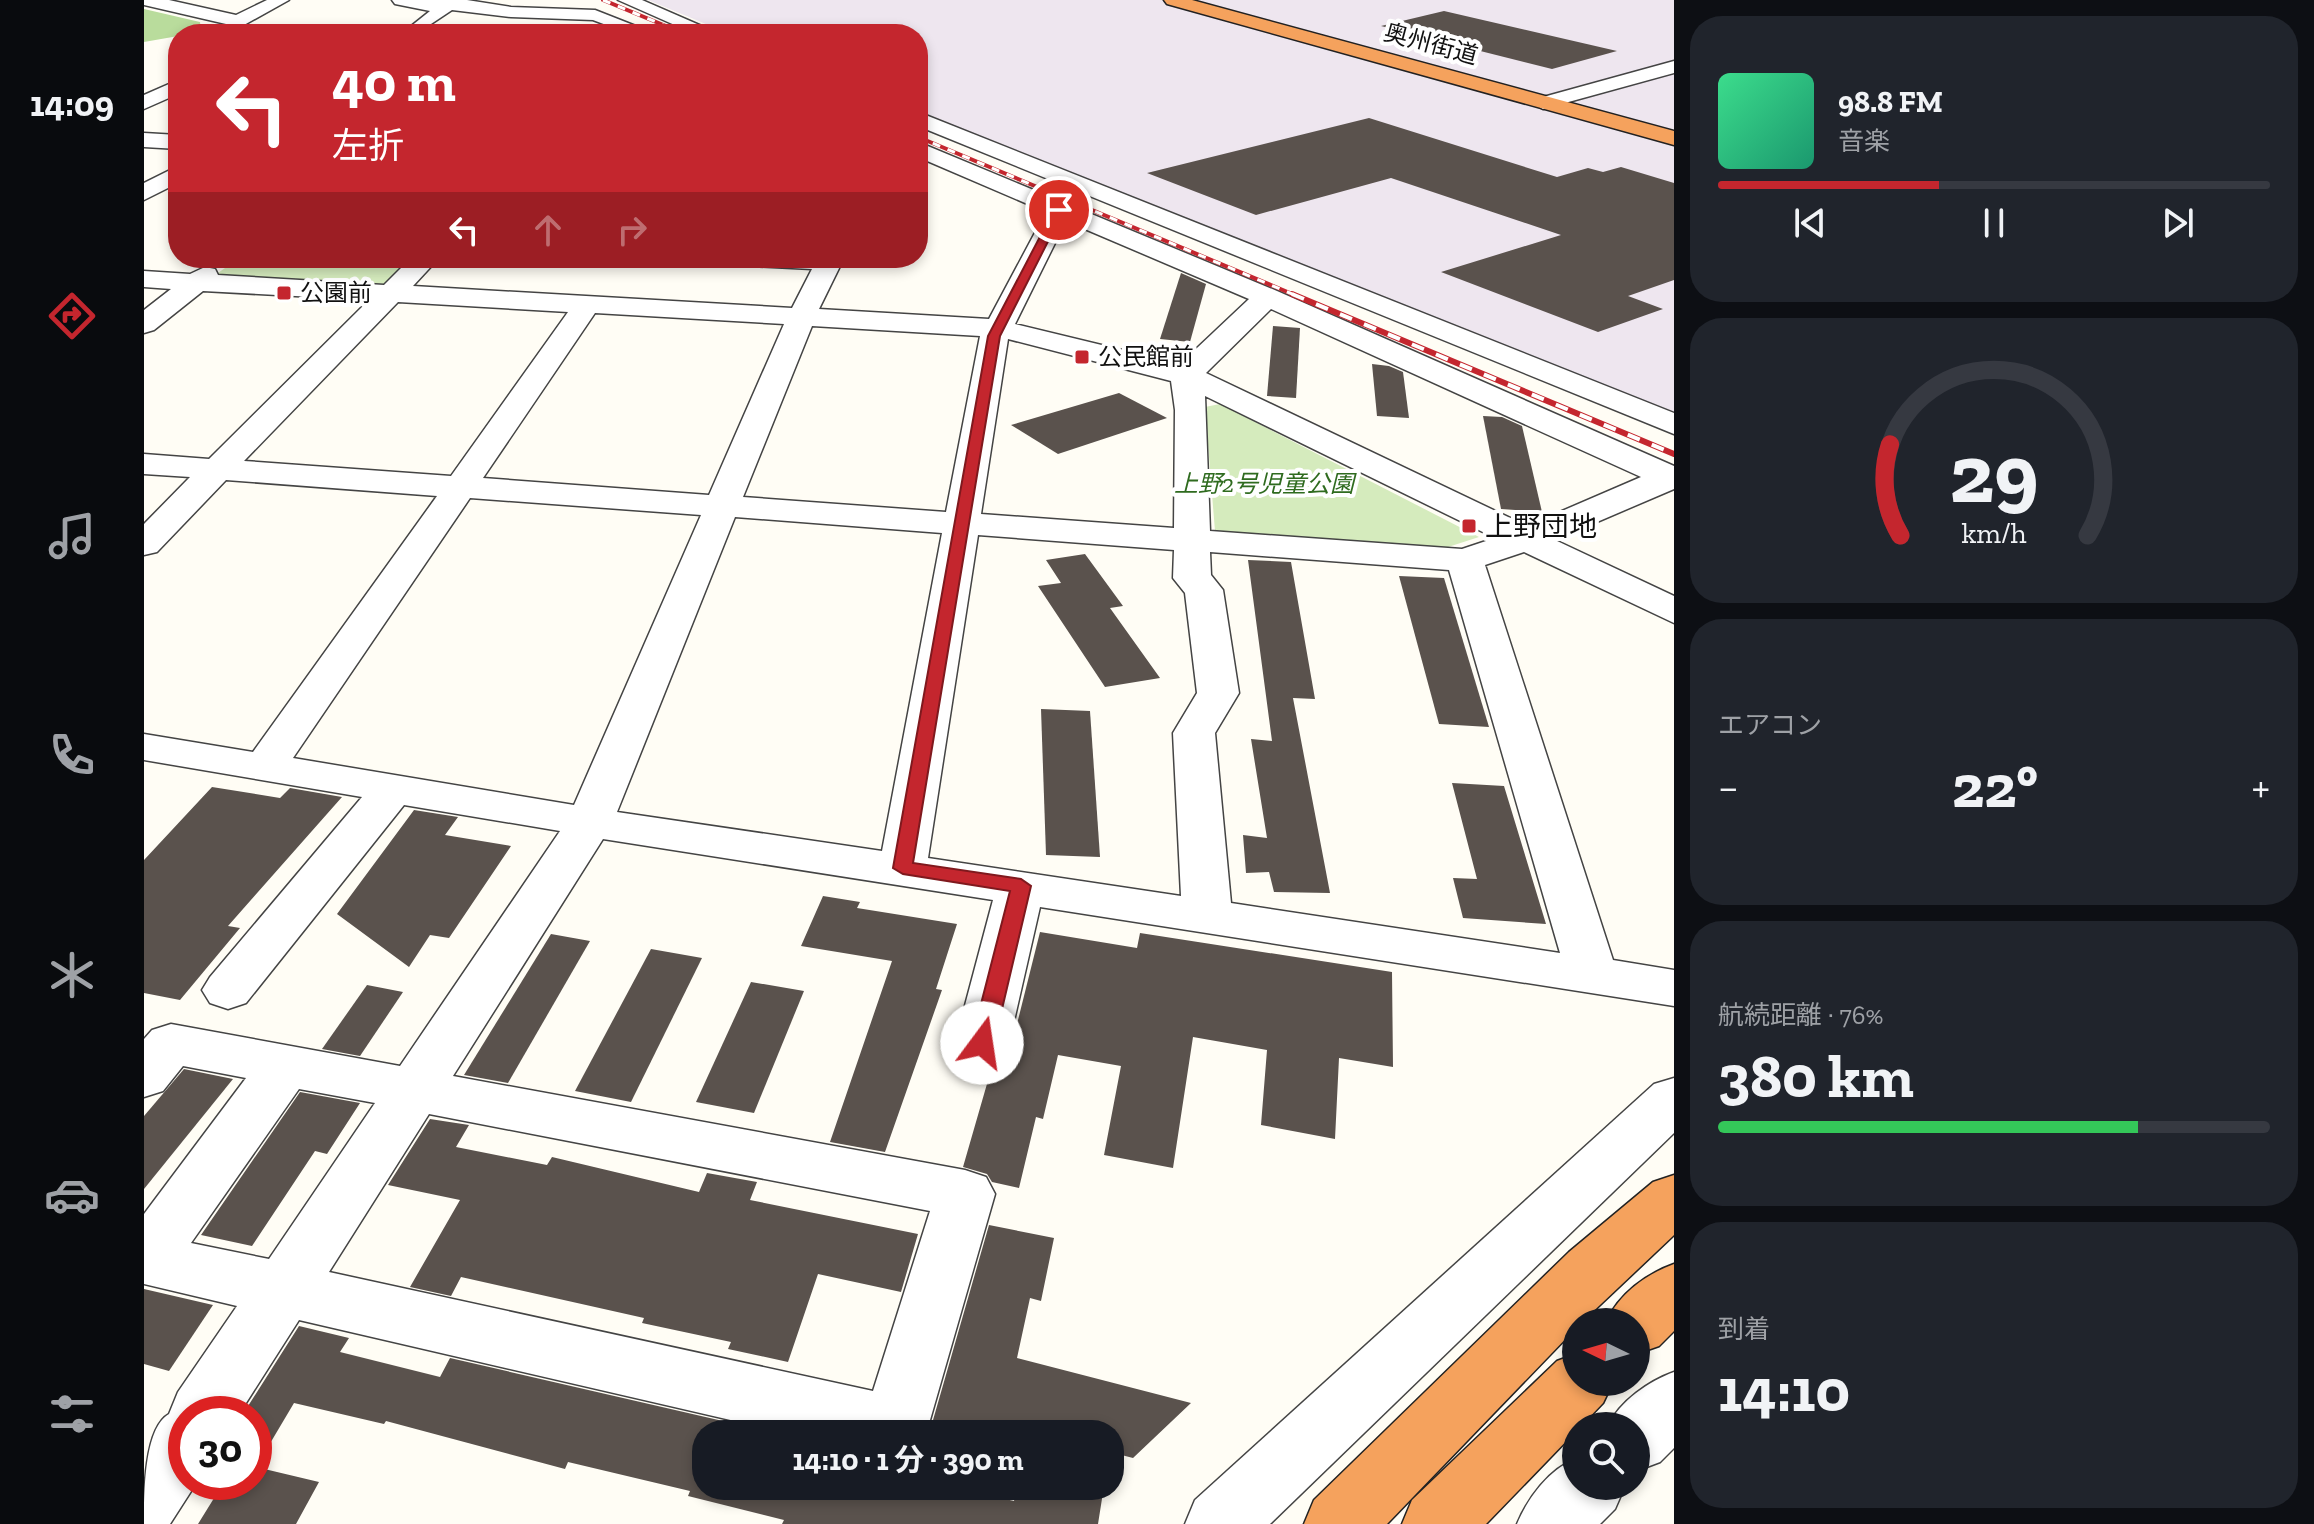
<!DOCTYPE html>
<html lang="ja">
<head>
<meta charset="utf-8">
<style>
  :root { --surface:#171b24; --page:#20242c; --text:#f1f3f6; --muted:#9ea1a6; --line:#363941; --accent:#c4262e }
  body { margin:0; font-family:"Zilla Slab","Noto Sans JP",serif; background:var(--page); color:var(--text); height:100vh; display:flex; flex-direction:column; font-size:30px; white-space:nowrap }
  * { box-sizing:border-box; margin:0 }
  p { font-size:26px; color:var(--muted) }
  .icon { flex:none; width:44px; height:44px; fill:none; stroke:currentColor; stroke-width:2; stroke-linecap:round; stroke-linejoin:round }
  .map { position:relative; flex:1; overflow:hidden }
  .side { display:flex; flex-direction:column; gap:16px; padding:16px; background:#0d0f14; width:640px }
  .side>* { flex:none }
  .top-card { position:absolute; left:24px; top:24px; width:760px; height:244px; border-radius:32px; box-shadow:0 4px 12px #0003; background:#c4262e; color:#fff; overflow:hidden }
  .needle { width:52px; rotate:275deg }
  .controls { position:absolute; left:1418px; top:1308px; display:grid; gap:16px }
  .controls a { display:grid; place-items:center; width:88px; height:88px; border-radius:50%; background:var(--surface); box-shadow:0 4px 12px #0003; font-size:40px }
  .speed { position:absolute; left:24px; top:1396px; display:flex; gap:16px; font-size:40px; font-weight:700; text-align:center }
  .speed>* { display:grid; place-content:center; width:104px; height:104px; border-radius:50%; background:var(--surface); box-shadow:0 4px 12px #0003; line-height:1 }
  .speed .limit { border:12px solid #d22; background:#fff; color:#111 }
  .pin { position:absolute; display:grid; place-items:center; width:68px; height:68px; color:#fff; margin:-34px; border:4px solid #fff; border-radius:50%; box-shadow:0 2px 8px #0007 }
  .me { position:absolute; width:88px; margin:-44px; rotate:14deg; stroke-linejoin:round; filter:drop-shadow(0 0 6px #0008) }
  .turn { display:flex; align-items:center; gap:28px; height:168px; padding:0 32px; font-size:36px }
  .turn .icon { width:104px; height:104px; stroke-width:2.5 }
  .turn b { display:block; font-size:56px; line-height:68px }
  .lanes { display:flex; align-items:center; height:76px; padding:0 32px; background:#0003; justify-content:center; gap:40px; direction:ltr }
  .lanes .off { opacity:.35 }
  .big { font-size:60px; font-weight:700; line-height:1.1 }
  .side .card { flex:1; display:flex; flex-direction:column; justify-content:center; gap:12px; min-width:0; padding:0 28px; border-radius:32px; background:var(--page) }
  .side .dial { align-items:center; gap:0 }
  .dial svg { height:208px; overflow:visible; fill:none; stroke:var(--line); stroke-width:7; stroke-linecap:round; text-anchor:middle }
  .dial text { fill:var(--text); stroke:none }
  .song { display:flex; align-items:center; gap:24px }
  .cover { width:96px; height:96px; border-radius:12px; background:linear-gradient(135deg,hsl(150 70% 55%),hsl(160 70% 35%)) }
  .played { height:8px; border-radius:4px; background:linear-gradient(90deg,var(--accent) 40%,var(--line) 40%) }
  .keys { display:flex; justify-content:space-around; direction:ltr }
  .heat { display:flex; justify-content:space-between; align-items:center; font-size:44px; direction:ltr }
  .charge { height:12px; border-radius:6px; background:linear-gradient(90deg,#34c759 76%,var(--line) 0) }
  .trip { position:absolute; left:548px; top:1420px; width:432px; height:80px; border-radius:32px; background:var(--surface); box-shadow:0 4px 12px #0003; font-weight:700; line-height:80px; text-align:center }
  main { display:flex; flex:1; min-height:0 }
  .tab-bar { display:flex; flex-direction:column; width:144px; justify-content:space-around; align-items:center; background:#090b0e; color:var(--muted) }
  .tab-bar .icon { width:56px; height:56px }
  .tab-bar .current { color:var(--accent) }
  .tab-bar b { font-size:36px; color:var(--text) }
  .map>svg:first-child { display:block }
</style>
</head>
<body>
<main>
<nav class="tab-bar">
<b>14:09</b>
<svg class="icon current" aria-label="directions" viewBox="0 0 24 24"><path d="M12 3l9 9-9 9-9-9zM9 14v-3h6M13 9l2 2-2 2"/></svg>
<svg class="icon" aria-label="music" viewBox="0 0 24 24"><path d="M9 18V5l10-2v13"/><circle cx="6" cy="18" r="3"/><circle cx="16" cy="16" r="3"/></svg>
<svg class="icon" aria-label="phone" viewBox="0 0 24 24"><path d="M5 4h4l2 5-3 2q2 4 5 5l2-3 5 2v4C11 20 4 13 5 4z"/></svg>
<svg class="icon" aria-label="climate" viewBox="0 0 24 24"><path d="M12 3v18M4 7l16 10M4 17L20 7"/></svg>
<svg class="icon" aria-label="car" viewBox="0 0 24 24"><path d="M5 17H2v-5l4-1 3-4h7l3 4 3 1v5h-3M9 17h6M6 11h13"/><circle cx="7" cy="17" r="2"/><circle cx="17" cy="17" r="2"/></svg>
<svg class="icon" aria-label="filters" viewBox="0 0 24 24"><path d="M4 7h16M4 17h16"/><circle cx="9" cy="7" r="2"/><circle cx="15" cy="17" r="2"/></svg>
</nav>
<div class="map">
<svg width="1530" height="1524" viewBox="0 0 1530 1524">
  <rect width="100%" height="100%" fill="#fffdf5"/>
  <path fill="#eee6ef" d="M504 0H1530V421L774 111V34H586Z"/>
  <g fill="#d5ebbd">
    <path d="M95 258H272L245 283 227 287 77 279 74 273Z"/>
    <path d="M1076 404 1335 537 1301 548 1071 531 1061 407Z"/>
  </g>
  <path fill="#b9dc9c" d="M0 9 56 22 57 32 0 42Z"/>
  <g fill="#5a524d">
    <path d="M1300 11 1473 51 1408 69 1237 26Z"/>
    <path d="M1225 118 1413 177 1444 168 1459 172 1477 167 1530 183V280L1484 296 1519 309 1454 332 1297 272 1417 235 1247 178 1112 215 1003 173Z"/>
    <path d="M1037 273 1062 284 1046 342 1016 339Z"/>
    <path d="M1129 326 1156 328 1152 398 1123 396Z"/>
    <path d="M1228 364 1245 366 1259 372 1265 418 1233 416Z"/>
    <path d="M975 393 1023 418 914 454 867 425Z"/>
    <path d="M1339 416 1358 417 1378 426 1398 512 1357 509Z"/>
    <path d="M941 554 979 606 966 608 1016 678 961 687 894 586 917 583 902 560Z"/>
    <path d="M1104 560 1147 562 1171 699 1149 698 1186 893 1130 892 1125 872 1102 873 1099 835 1123 838 1107 739 1128 741Z"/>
    <path d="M1255 576 1300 578 1345 727 1295 724Z"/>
    <path d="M897 709 946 711 956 857 902 855Z"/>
    <path d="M1308 783 1360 786 1402 924 1319 918 1309 878 1333 879Z"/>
    <path d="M68 787 136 798 146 788 198 797 84 926 96 928 36 1000 0 993V860Z"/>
    <path d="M270 810 314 817 301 835 367 846 305 938 286 935 265 967 193 914Z"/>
    <path d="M679 896 716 902 713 908 813 924 792 989 798 990 741 1152 686 1142 748 961 657 946Z"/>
    <path d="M896 932 993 948 996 933 1248 972 1249 1067 1195 1058 1191 1139 1117 1125 1123 1050 1049 1037 1029 1168 960 1155 977 1066 914 1055 899 1119 892 1117 875 1188 848 1182 843 1174 819 1167 849 1063 860 1058 868 1044Z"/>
    <path d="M407 934 446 941 364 1083 320 1075Z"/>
    <path d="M507 949 558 958 487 1102 431 1091Z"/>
    <path d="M607 982 660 991 610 1113 552 1102Z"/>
    <path d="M223 985 259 992 216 1056 178 1049Z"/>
    <path d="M40 1069 89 1079 0 1189V1116Z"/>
    <path d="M156 1092 216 1103 183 1154 171 1151 108 1246 57 1235Z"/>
    <path d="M286 1119 325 1125 312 1147 403 1165 408 1157 555 1192 563 1173 613 1182 606 1200 774 1234 757 1292 674 1274 644 1362 584 1349 587 1342 498 1323 500 1318 317 1277 307 1296 266 1287 316 1200 244 1185Z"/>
    <path d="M845 1225 910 1238 897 1301 886 1298 873 1358 1047 1403 989 1458 966 1452V1434H785Z"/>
    <path d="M0 1289 69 1305 25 1371 0 1364Z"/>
    <path d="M155 1326 205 1338 196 1352 296 1377 306 1358 631 1433 562 1434V1486H804L870 1501 873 1486H960L954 1524H638L640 1520 544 1496 546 1491 424 1462 421 1469 242 1421 240 1424 150 1403 112 1467 175 1482 152 1524H54L80 1482H110V1414H99Z"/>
  </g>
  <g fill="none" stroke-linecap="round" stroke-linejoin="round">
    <g stroke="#444" stroke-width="3">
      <g id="minor">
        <path d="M0 0H25L92 15 123 0H145L100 25 101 34H83L82 24 0 5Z"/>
        <path d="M248 0H323L367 7 451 10 512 34H486L449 20 367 17 308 10 275 32 266 27 286 11 251 4Z"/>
        <path d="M474 0H498L576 34H551Z"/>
        <path d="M1530 61V73L1399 109 1389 103 1392 99Z"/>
        <path d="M34 80V94L0 109V95Z"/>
        <path d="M774 112 1530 413V434L774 126Z"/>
        <path d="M0 133 34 135V149L0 147Z"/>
        <path d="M774 142 1133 291 1530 466V489L1411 540 1530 596V623L1380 552 1341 565 1469 960 1530 970V1006L896 907 865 1043 857 1057 838 1063 819 1057 811 1043 849 900 459 839 309 1076 821 1170 842 1177 851 1194 782 1434H647L155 1320 95 1414H42V1482H53L26 1524H0C0 1493 0 1428 25 1414L34 1392 93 1306 0 1284V1214L102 1078 39 1066 19 1091 0 1097V1039L8 1030 27 1024 256 1066 416 831 260 805 102 1003 84 1009 66 1003 58 990 66 977 218 797 0 760V734L109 752 293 496 82 480 13 552 0 555V524L46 477 0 474V454L65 459 225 300 59 291 10 330 0 333V310L27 289 0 287V271L46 274 61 267 71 269 74 275 240 285 267 258H295L269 286 648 308 668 269 605 266 592 258H700L675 309 845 319 902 212 774 157ZM922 221 1105 299 1036 364 871 324ZM254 302 424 312 307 476 100 461ZM1127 309 1497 477 1383 526 1062 373ZM451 313 640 324 565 495 339 478ZM668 326 836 336 802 512 599 497ZM864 339 1027 381 1031 410 1030 528 837 514ZM1061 396 1351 538 1318 549 1066 531ZM326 498 557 515 430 805 149 758ZM591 517 798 533 738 851 473 812ZM834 535 1030 550 1029 578 1041 593 1053 693 1029 733 1037 896 784 858ZM1066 552 1305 570 1416 953 1087 903 1071 733 1095 693 1079 590 1067 575ZM155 1089 231 1103 125 1259 47 1243ZM285 1114 786 1211 729 1391 185 1272Z"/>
        <path d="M34 166V183L0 200V183Z"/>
        <path d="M1530 1078V1133L1126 1524H1041L1051 1500 1510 1084Z"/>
        <path d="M1530 1372V1448L1516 1462 1492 1471V1426H1464C1476 1401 1505 1381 1530 1372Z"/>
        <path d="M1432 1459V1486H1481L1471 1509 1456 1524H1373C1384 1498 1405 1469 1432 1459Z"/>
      </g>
    </g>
    <g stroke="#222" stroke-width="3">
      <g id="highway">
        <path d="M1020 0H1048L1530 131V145L1023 4Z"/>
        <path d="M1530 1175V1235L1438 1322H1432V1328L1243 1524H1160L1170 1500 1425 1252 1509 1182Z"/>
        <path d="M1530 1264V1331L1515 1346 1492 1354V1322H1462C1475 1294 1502 1274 1530 1264Z"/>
        <path d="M1432 1354V1382H1469L1459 1403 1437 1426H1432V1431L1342 1524H1258L1268 1500 1413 1361Z"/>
      </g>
    </g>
    <use href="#minor" fill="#fff" fill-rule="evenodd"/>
    <use href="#highway" fill="#f5a25d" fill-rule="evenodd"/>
    <g stroke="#c4262e" stroke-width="4">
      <g id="rail-far1">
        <path d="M459 0 541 34"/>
        <path d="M774 137 1153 296"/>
      </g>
    </g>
    <g stroke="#c4262e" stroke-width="6">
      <path id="rail" d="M1148 294 1530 454"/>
    </g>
    <use href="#rail-far1" stroke="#fff" stroke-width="3" stroke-dasharray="8" stroke-linecap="butt"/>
    <use href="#rail" stroke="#fff" stroke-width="4" stroke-dasharray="13" stroke-linecap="butt"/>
  </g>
  <path fill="#c4262e" stroke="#7f191e" stroke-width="2" d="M915 207 920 210 856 336 769 863 877 879 887 886 850 1043 838 1051 827 1043 866 891 759 874 749 868 844 336 910 210Z"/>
  <g fill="#c4262e" stroke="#fff" stroke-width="3">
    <rect x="132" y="285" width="16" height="16" rx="4"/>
    <rect x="930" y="349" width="16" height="16" rx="4"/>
    <rect x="1317" y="518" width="16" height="16" rx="4"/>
  </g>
  <g text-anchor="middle" stroke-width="8" stroke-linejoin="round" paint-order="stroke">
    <g font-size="24" fill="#111" stroke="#fff">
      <text transform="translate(1287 44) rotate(15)" y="8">奥州街道</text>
    </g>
    <g font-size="24" fill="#111" stroke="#fff" text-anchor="start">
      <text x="156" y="301">公園前</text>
      <text x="954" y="365">公民館前</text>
    </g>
    <g font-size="24" font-style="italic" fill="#2f6b1f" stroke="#fff">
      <text x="1120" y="492">上野2号児童公園</text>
    </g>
    <g font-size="28" fill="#111" stroke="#fff" text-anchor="start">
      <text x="1341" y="536">上野団地</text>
    </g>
  </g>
</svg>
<div class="controls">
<a><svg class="needle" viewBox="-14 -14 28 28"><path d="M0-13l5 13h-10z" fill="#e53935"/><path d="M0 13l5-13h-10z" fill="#9ea1a6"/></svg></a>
<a><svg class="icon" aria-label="search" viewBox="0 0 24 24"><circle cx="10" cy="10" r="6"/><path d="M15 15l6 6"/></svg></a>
</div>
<div class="speed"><div class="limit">30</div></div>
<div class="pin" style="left:915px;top:210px;background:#d93025"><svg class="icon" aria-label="arrive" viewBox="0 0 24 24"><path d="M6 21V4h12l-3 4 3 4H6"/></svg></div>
<svg class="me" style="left:838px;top:1043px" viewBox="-20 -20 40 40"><circle r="19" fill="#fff"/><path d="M0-13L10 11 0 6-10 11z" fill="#c4262e"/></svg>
<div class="trip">14:10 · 1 分 · 390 m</div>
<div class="top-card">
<div class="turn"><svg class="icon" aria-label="left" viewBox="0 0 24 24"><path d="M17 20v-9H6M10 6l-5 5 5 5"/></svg><div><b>40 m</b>左折</div></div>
<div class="lanes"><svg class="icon" aria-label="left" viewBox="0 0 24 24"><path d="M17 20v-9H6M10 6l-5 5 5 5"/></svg><svg class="icon off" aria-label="ahead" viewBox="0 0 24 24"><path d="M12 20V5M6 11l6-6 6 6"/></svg><svg class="icon off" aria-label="right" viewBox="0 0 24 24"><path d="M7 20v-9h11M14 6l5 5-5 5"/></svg></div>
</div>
</div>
<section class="side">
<div class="card">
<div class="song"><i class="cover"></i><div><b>98.8 FM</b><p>音楽</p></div></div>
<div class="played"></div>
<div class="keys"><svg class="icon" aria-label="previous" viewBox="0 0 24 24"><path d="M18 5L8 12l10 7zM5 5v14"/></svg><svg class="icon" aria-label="pause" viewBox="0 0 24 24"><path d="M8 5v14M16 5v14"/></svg><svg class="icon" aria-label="next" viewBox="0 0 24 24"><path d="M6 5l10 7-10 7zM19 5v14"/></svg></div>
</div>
<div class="card dial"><svg viewBox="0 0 100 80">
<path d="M14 69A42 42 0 1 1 86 69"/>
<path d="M14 69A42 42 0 0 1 10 34" stroke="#c4262e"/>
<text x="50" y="56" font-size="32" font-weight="700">29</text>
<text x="50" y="72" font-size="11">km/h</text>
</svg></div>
<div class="card"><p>エアコン</p>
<div class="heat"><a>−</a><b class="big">22°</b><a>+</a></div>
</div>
<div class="card"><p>航続距離 · 76%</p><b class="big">380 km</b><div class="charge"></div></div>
<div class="card"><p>到着</p><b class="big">14:10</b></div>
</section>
</main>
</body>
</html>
